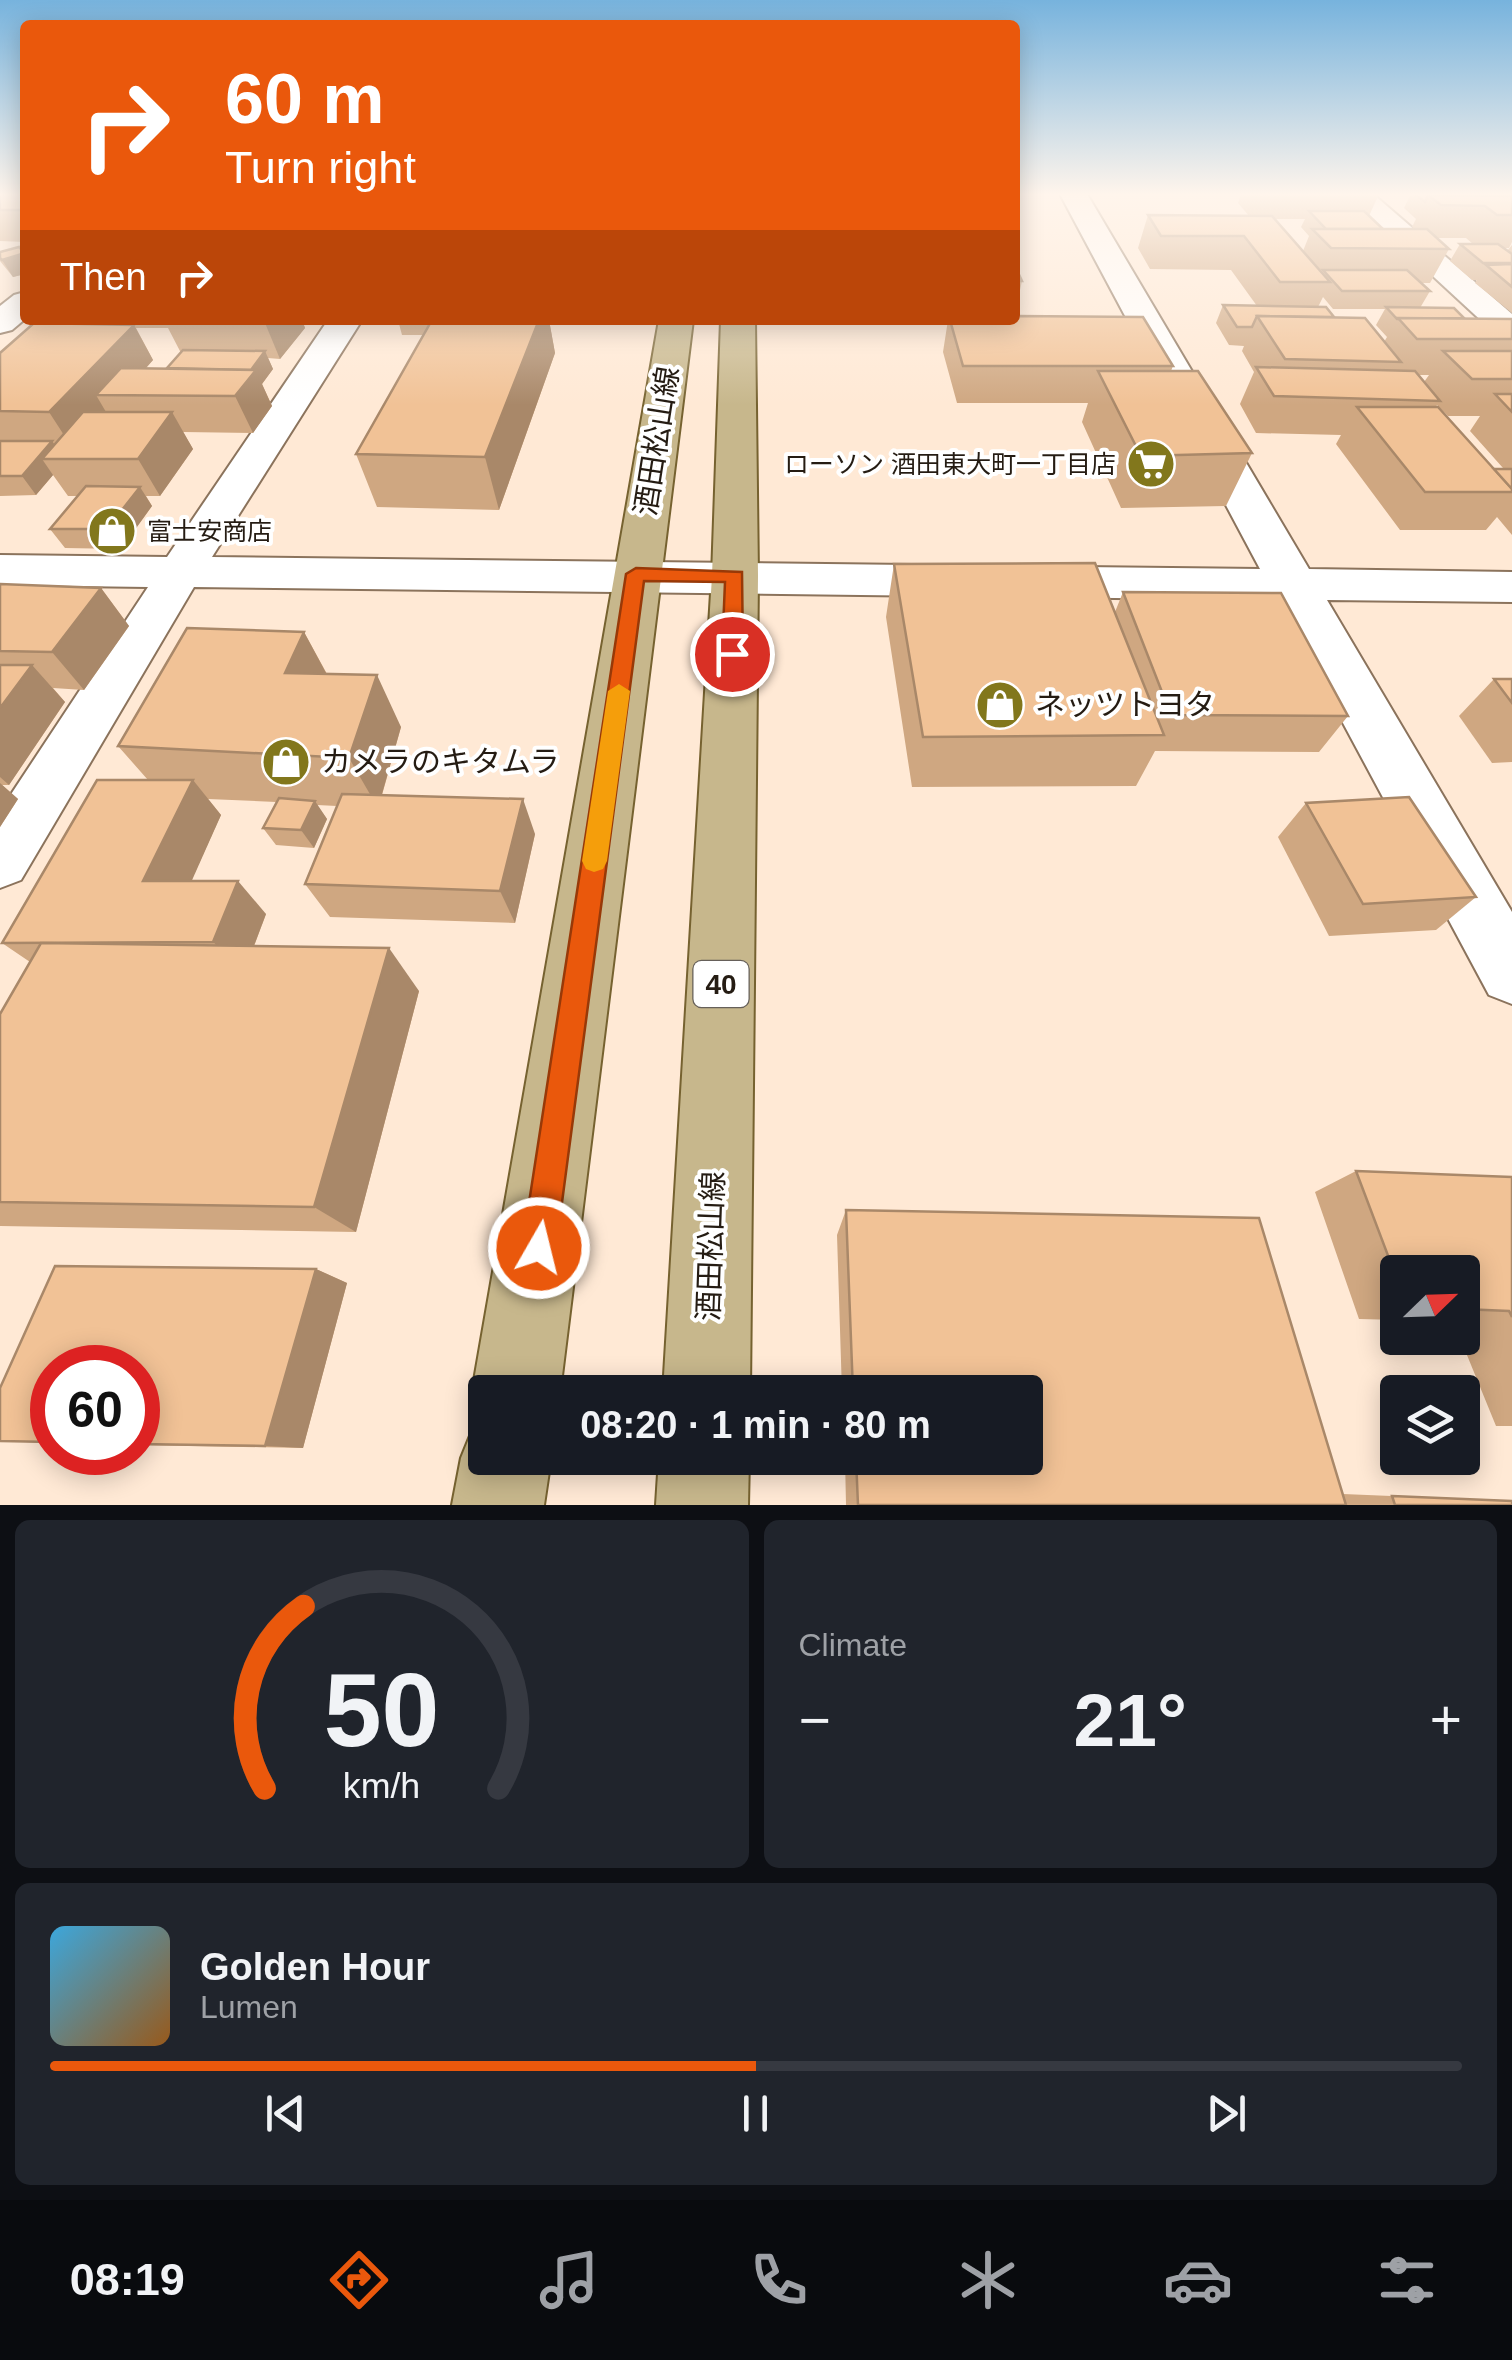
<!DOCTYPE html>
<html lang="en">
<head>
<meta charset="utf-8">
<style>
  :root { --surface:#171b24; --page:#20242c; --text:#f1f3f6; --muted:#9ea1a6; --line:#363941; --accent:#ea580c }
  body { margin:0; font-family:Arial,"Noto Sans JP",sans-serif; background:var(--page); color:var(--text); height:100vh; display:flex; flex-direction:column; font-size:38px; white-space:nowrap }
  * { box-sizing:border-box; margin:0 }
  p { font-size:32px; color:var(--muted) }
  .icon { flex:none; width:55px; height:55px; fill:none; stroke:currentColor; stroke-width:2; stroke-linecap:round; stroke-linejoin:round }
  .map { position:relative; height:1505px; overflow:hidden }
  .sheet { display:flex; flex-direction:column; gap:15px; padding:15px; background:#0d0f14; flex:1 }
  .sheet>* { flex:none }
  .hud { position:absolute; left:20px; top:20px; width:1000px; height:305px; border-radius:10px; box-shadow:0 5px 25px #0003; background:#ea580c; color:#fff; overflow:hidden }
  .needle { width:65px; rotate:67deg }
  .tools { position:absolute; left:1380px; top:1255px; display:grid; gap:20px }
  .tools a { display:grid; place-items:center; width:100px; height:100px; border-radius:10px; background:var(--surface); box-shadow:0 5px 25px #0003; font-size:50px }
  .speed { position:absolute; left:30px; top:1345px; display:flex; gap:20px; font-size:50px; font-weight:700; text-align:center }
  .speed>* { display:grid; place-content:center; width:130px; height:130px; border-radius:50%; background:var(--surface); box-shadow:0 5px 25px #0003; line-height:1 }
  .speed .limit { border:15px solid #d22; background:#fff; color:#111 }
  .pin { position:absolute; display:grid; place-items:center; width:85px; height:85px; color:#fff; margin:-42px; border:5px solid #fff; border-radius:50%; box-shadow:0 2px 10px #0007 }
  .me { position:absolute; width:110px; margin:-55px; rotate:8deg; stroke-linejoin:round; filter:drop-shadow(0 0 8px #0008) }
  .turn { display:flex; align-items:center; gap:35px; height:210px; padding:0 40px; font-size:45px }
  .turn .icon { width:130px; height:130px; stroke-width:2.5 }
  .turn b { display:block; font-size:70px; line-height:85px }
  .then { display:flex; align-items:center; height:95px; padding:0 40px; background:#0003; gap:20px; font-size:38px }
  .big { font-size:75px; font-weight:800; line-height:1.1 }
  .sheet .card { flex:1; display:flex; flex-direction:column; justify-content:center; gap:15px; min-width:0; padding:0 35px; border-radius:15px; background:var(--page) }
  .sheet .dial { align-items:center; gap:0 }
  .dial svg { height:260px; overflow:visible; fill:none; stroke:var(--line); stroke-width:7; stroke-linecap:round; text-anchor:middle }
  .dial text { fill:var(--text); stroke:none }
  .song { display:flex; align-items:center; gap:30px }
  .cover { width:120px; height:120px; border-radius:15px; background:linear-gradient(135deg,hsl(200 70% 55%),hsl(30 70% 35%)) }
  .played { height:10px; border-radius:5px; background:linear-gradient(90deg,var(--accent) 50%,var(--line) 50%) }
  .keys { display:flex; justify-content:space-around; direction:ltr }
  .heat { display:flex; justify-content:space-between; align-items:center; font-size:55px; direction:ltr }
  .sheet .tiles { flex:1; display:grid; gap:15px; grid-template-columns:1fr 1fr }
  .card:last-child { grid-column:span 2 }
  .trip { position:absolute; left:468px; top:1375px; width:575px; height:100px; border-radius:10px; background:var(--surface); box-shadow:0 5px 25px #0003; font-weight:800; line-height:100px; text-align:center }
  .menu { display:flex; height:160px; justify-content:space-around; align-items:center; background:#090b0e; color:var(--muted) }
  .menu .icon { width:70px; height:70px }
  .menu .current { color:var(--accent) }
  .menu b { font-size:45px; color:var(--text) }
  .map>svg:first-child { display:block }
</style>
</head>
<body>
<div class="map">
<svg width="1512" height="1505" viewBox="0 0 1512 1505">
  <rect width="100%" height="100%" fill="#ffe9d5"/>
  <g fill="none" stroke-linecap="round" stroke-linejoin="round">
    <g stroke="#8b735c" stroke-width="4">
      <g id="minor">
        <path d="M1060 194H1087L1309 569 1512 572V602L1327 600 1512 912V1004L1489 995 1277 600 194 587 21 880 0 888V811L148 587 0 585V555L167 557 328 320H362L212 557 1260 569Z"/>
        <path d="M1344 194H1373L1512 314V341L1500 338Z"/>
        <path d="M25 292V319L12 330 0 333V306L14 295Z"/>
      </g>
    </g>
    <g stroke="#766230" stroke-width="4">
      <g id="major">
        <path d="M659 320H693L560 1392H485V1458H551L544 1505H452L461 1458 474 1426 485 1422 472 1392Z"/>
        <path d="M721 320H755L758 576 750 1392H663L712 576Z"/>
        <path d="M659 1458H749L748 1505H656Z"/>
      </g>
    </g>
    <use href="#minor" fill="#fff" fill-rule="evenodd"/>
    <use href="#major" fill="#c7b78c" fill-rule="evenodd"/>
  </g>
  <g fill="#cfa781" fill-rule="evenodd">
    <path d="M0 194 25 210V242L0 241Z"/>
    <path d="M1241 194H1379L1369 216 1383 229H1415L1412 227 1416 219 1404 208 1411 194H1512V242L1509 248H1503L1507 251 1512 245V313L1475 283 1477 280H1472L1450 261 1460 244H1473L1466 238H1436L1449 249 1430 283H1421L1430 291 1420 308 1464 318 1512 319V468H1503L1470 431 1480 416H1448L1437 405 1436 407 1494 469H1512V535L1497 517 1486 530H1400L1336 444 1341 435 1256 433 1240 404 1254 372 1242 351 1244 346 1229 345 1216 323 1223 305 1257 306 1231 270 1150 269 1138 248 1148 215 1249 216 1238 203ZM1275 219H1305L1301 227 1309 236 1303 251ZM1323 297 1333 309H1385L1376 325 1387 337 1384 342 1334 317 1318 307ZM1418 375H1429L1424 382Z"/>
    <path d="M0 252H25V274L13 277 0 261Z"/>
    <path d="M1015 266 1022 281 1018 299H1015Z"/>
    <path d="M90 320H302L305 328 280 359 268 358 273 369 262 384 272 406 253 433 183 432 193 449 160 496H146L152 506 121 549 65 548 50 529 77 496H68L53 475 36 495 0 496V353L92 324ZM136 328H168L181 353 167 369 146 368 153 360Z"/>
    <path d="M398 320H549L555 353 499 510 377 507 356 454 423 335H402Z"/>
    <path d="M948 320H1015L1173 366 1171 371 1252 453 1226 506 1121 508 1082 422 1088 403H957L943 352Z"/>
    <path d="M894 564 1115 612 1123 592 1348 716 1319 752 1155 751 1136 786 912 787 886 617Z"/>
    <path d="M0 584 101 588 129 626 84 690 53 688 65 702 9 785H2L18 799 0 827Z"/>
    <path d="M304 632 327 674 401 727 382 795 535 834 515 923 330 917 305 884 337 806 317 805 327 819 314 848 276 845 263 828 276 802 208 799 221 815 191 881 266 914 254 946 419 991 356 1232 0 1226V1014L30 962 2 943 148 780 118 746Z"/>
    <path d="M1494 679H1512V762L1492 763 1459 716Z"/>
    <path d="M1306 803 1476 897 1436 930 1329 936 1278 837Z"/>
    <path d="M1356 1171 1512 1177V1426H1496L1460 1338H1462V1272H1398V1320L1359 1319 1315 1192Z"/>
    <path d="M846 1210 1343 1494 1512 1501V1505H846L845 1458H1025V1392H842L837 1235Z"/>
    <path d="M55 1266 316 1269 347 1283 303 1448 138 1445V1368H52V1443L0 1441V1388Z"/>
  </g>
  <g fill="#a98869">
    <path d="M25 253V274L13 277 2 260Z"/>
    <path d="M268 320H302L305 328 280 359 265 323Z"/>
    <path d="M539 320H549L555 353 499 510 485 457Z"/>
    <path d="M134 325 153 360 122 395H96L106 412 73 449 49 412Z"/>
    <path d="M265 351 273 369 262 384 272 406 253 433 235 396 244 380Z"/>
    <path d="M172 412 193 449 160 496 138 459Z"/>
    <path d="M52 441 65 459H42L53 475 36 495 22 476Z"/>
    <path d="M140 487 152 506 121 549 107 529Z"/>
    <path d="M101 588 129 626 84 690 52 652Z"/>
    <path d="M304 632 332 684 285 673Z"/>
    <path d="M32 665 65 702 9 785 0 777V708Z"/>
    <path d="M377 675 401 727 378 808 349 758Z"/>
    <path d="M193 780 221 815 177 914 143 881Z"/>
    <path d="M0 783 18 799 0 827Z"/>
    <path d="M523 799 535 834 515 923 500 891Z"/>
    <path d="M315 801 327 819 314 848 301 830Z"/>
    <path d="M238 881 266 914 244 972 213 942Z"/>
    <path d="M389 948 419 991 356 1232 314 1207Z"/>
    <path d="M316 1269 347 1283 303 1448 265 1446Z"/>
  </g>
  <g fill="#f1c296" stroke="#a98869" stroke-width="2.5">
    <rect x="0" y="194" width="25" height="16"/>
    <path d="M1415 194H1447L1448 195H1428L1425 202Z"/>
    <path d="M1428 195 1512 196V215H1497L1485 206 1441 205Z"/>
    <path d="M1309 211H1364L1383 229H1326Z"/>
    <path d="M1148 215 1272 216 1330 282H1280L1244 236H1161Z"/>
    <path d="M1312 229H1427L1449 249 1331 248Z"/>
    <path d="M1460 244H1498L1512 254V263H1483Z"/>
    <path d="M19 247 25 253 2 260 0 258V252Z"/>
    <path d="M1512 264V287L1486 265Z"/>
    <path d="M1015 266 1022 281H1015Z"/>
    <path d="M1323 270H1407L1430 291H1342Z"/>
    <path d="M1223 305 1326 307 1334 317 1257 316 1252 327H1237Z"/>
    <path d="M1386 307 1454 308 1464 318 1397 319Z"/>
    <path d="M1015 316 1143 317 1173 366H963L950 320H1015Z"/>
    <path d="M1257 316 1365 318 1401 362 1285 359Z"/>
    <path d="M1398 318 1512 319V339H1417Z"/>
    <path d="M165 320H268L265 323Z"/>
    <path d="M432 320H539L485 457 356 454Z"/>
    <path d="M34 323 134 325 49 412 0 411V353Z"/>
    <path d="M183 350 265 351 251 370 167 368Z"/>
    <path d="M1443 351H1512V379H1472Z"/>
    <path d="M1256 367 1415 371 1440 401 1274 396Z"/>
    <path d="M121 368 256 370 235 396 96 395Z"/>
    <path d="M1098 371H1198L1252 453 1141 456Z"/>
    <path d="M1495 394H1512V412Z"/>
    <path d="M1357 407H1438L1512 489V492H1425Z"/>
    <path d="M83 412H172L138 459H42Z"/>
    <path d="M0 441H52L22 476H0Z"/>
    <path d="M1494 469H1512V489Z"/>
    <path d="M86 486 140 487 107 529H50Z"/>
    <path d="M1095 563 1164 735 923 737 894 564Z"/>
    <path d="M0 584 101 588 52 652 0 651Z"/>
    <path d="M1123 592 1281 593 1348 716 1171 715Z"/>
    <path d="M187 628 304 632 285 673 377 675 349 758 118 746Z"/>
    <path d="M0 665H32L0 708Z"/>
    <path d="M1494 679H1512V703Z"/>
    <path d="M97 780H193L143 881H238L213 942 2 943Z"/>
    <path d="M342 794 523 799 500 891 305 884Z"/>
    <path d="M1409 797 1476 897 1363 904 1306 803Z"/>
    <path d="M279 798 315 801 301 830 263 828Z"/>
    <path d="M41 943 389 948 314 1207 0 1202V1014Z"/>
    <path d="M1356 1171 1512 1177V1317L1509 1311 1462 1309V1272H1398V1282Z"/>
    <path d="M846 1210 1259 1218 1346 1505H858L856 1458H1025V1392H853Z"/>
    <path d="M55 1266 316 1269 265 1446 138 1444V1368H52V1442L0 1441V1388Z"/>
    <path d="M1392 1496 1512 1501V1505H1395Z"/>
  </g>
  <linearGradient id="sky" x2="0" y2="1"><stop stop-color="#77b3dd"/><stop offset="0.48" stop-color="#fff5ec"/><stop offset="1" stop-color="#fff5ec" stop-opacity="0"/></linearGradient>
  <rect width="1512" height="405" fill="url(#sky)"/>
  <path fill="#ea580c" stroke="#983908" stroke-width="2.5" d="M636 568 742 572 743 654 732 661 722 654 725 582 644 581 556 1248 551 1259 539 1264 527 1259 522 1248 626 574Z"/>
  <path fill="#f59e0b" d="M619 684 630 691 607 861 603 869 594 872 586 869 582 861 608 691Z"/>
  <defs>
    <g id="supermarket-disc" transform="scale(2.5)"><circle r="9.5" fill="#82771c" stroke="#fff"/><path d="M-6-5.5h2.5l.6 2H6L4.5 2H-2.5L-4.4-4H-6ZM-1.5 3.2a1.3 1.3 0 1 0 .1 0ZM3 3.2a1.3 1.3 0 1 0 .1 0Z" fill="#fff"/></g>
    <g id="shop-disc" transform="scale(2.5)"><circle r="9.5" fill="#82771c" stroke="#fff"/><path d="M-5-2.5h2.3a2.7 3.5 0 0 1 5.4 0H5L5.5 6h-11ZM-1.5-2.5h3a1.5 2.3 0 0 0-3 0Z" fill="#fff"/></g>
  </defs>
  <g fill-rule="evenodd">
    <use href="#supermarket-disc" x="1151" y="464"/>
    <use href="#shop-disc" x="112" y="531"/>
    <use href="#shop-disc" x="1000" y="705"/>
    <use href="#shop-disc" x="286" y="762"/>
  </g>
  <g text-anchor="middle" stroke-width="8" stroke-linejoin="round" paint-order="stroke">
    <g font-size="25" fill="#251c13" stroke="#fff" text-anchor="end">
      <text x="1116" y="473">ローソン 酒田東大町一丁目店</text>
      <text x="147" y="540" text-anchor="start">富士安商店</text>
    </g>
    <rect fill="#fff" stroke="#66605a" stroke-width="2.5" x="693.5" y="961" width="55" height="46" rx="8"/>
    <g font-size="28" font-weight="bold" fill="#251c13">
      <text x="721" y="994">40</text>
    </g>
    <g font-size="30" fill="#251c13" stroke="#fff">
      <text transform="translate(657 441) rotate(-81)" y="10">酒田松山線</text>
      <text transform="translate(711 1246) rotate(-88)" y="10">酒田松山線</text>
    </g>
    <g font-size="30" fill="#251c13" stroke="#fff" text-anchor="start">
      <text x="1035" y="715">ネッツトヨタ</text>
      <text x="321" y="772">カメラのキタムラ</text>
    </g>
  </g>
</svg>
<div class="tools">
<a><svg class="needle" viewBox="-14 -14 28 28"><path d="M0-13l5 13h-10z" fill="#e53935"/><path d="M0 13l5-13h-10z" fill="#9ea1a6"/></svg></a>
<a><svg class="icon" aria-label="layers" viewBox="0 0 24 24"><path d="M12 4l9 5-9 5-9-5zM3 14l9 5 9-5"/></svg></a>
</div>
<div class="speed"><div class="limit">60</div></div>
<div class="pin" style="left:732px;top:654px;background:#d93025"><svg class="icon" aria-label="arrive" viewBox="0 0 24 24"><path d="M6 21V4h12l-3 4 3 4H6"/></svg></div>
<svg class="me" style="left:539px;top:1248px" viewBox="-20 -20 40 40"><circle r="17" fill="#ea580c" stroke="#fff" stroke-width="3"/><path d="M0-11L8 9 0 5-8 9z" fill="#fff"/></svg>
<div class="trip">08:20 · 1 min · 80 m</div>
<div class="hud">
<div class="turn"><svg class="icon" aria-label="right" viewBox="0 0 24 24"><path d="M7 20v-9h11M14 6l5 5-5 5"/></svg><div><b>60 m</b>Turn right</div></div>
<div class="then">Then<svg class="icon" aria-label="right" viewBox="0 0 24 24"><path d="M7 20v-9h11M14 6l5 5-5 5"/></svg></div>
</div>
</div>
<section class="sheet">
<div class="tiles">
<div class="card dial"><svg viewBox="0 0 100 80">
<path d="M14 69A42 42 0 1 1 86 69"/>
<path d="M14 69A42 42 0 0 1 26 13" stroke="#ea580c"/>
<text x="50" y="56" font-size="32" font-weight="700">50</text>
<text x="50" y="72" font-size="11">km/h</text>
</svg></div>
<div class="card"><p>Climate</p>
<div class="heat"><a>−</a><b class="big">21°</b><a>+</a></div>
</div>
<div class="card">
<div class="song"><i class="cover"></i><div><b>Golden Hour</b><p>Lumen</p></div></div>
<div class="played"></div>
<div class="keys"><svg class="icon" aria-label="previous" viewBox="0 0 24 24"><path d="M18 5L8 12l10 7zM5 5v14"/></svg><svg class="icon" aria-label="pause" viewBox="0 0 24 24"><path d="M8 5v14M16 5v14"/></svg><svg class="icon" aria-label="next" viewBox="0 0 24 24"><path d="M6 5l10 7-10 7zM19 5v14"/></svg></div>
</div>
</div>
</section>
<nav class="menu">
<b>08:19</b>
<svg class="icon current" aria-label="directions" viewBox="0 0 24 24"><path d="M12 3l9 9-9 9-9-9zM9 14v-3h6M13 9l2 2-2 2"/></svg>
<svg class="icon" aria-label="music" viewBox="0 0 24 24"><path d="M9 18V5l10-2v13"/><circle cx="6" cy="18" r="3"/><circle cx="16" cy="16" r="3"/></svg>
<svg class="icon" aria-label="phone" viewBox="0 0 24 24"><path d="M5 4h4l2 5-3 2q2 4 5 5l2-3 5 2v4C11 20 4 13 5 4z"/></svg>
<svg class="icon" aria-label="climate" viewBox="0 0 24 24"><path d="M12 3v18M4 7l16 10M4 17L20 7"/></svg>
<svg class="icon" aria-label="car" viewBox="0 0 24 24"><path d="M5 17H2v-5l4-1 3-4h7l3 4 3 1v5h-3M9 17h6M6 11h13"/><circle cx="7" cy="17" r="2"/><circle cx="17" cy="17" r="2"/></svg>
<svg class="icon" aria-label="filters" viewBox="0 0 24 24"><path d="M4 7h16M4 17h16"/><circle cx="9" cy="7" r="2"/><circle cx="15" cy="17" r="2"/></svg>
</nav>
</body>
</html>
